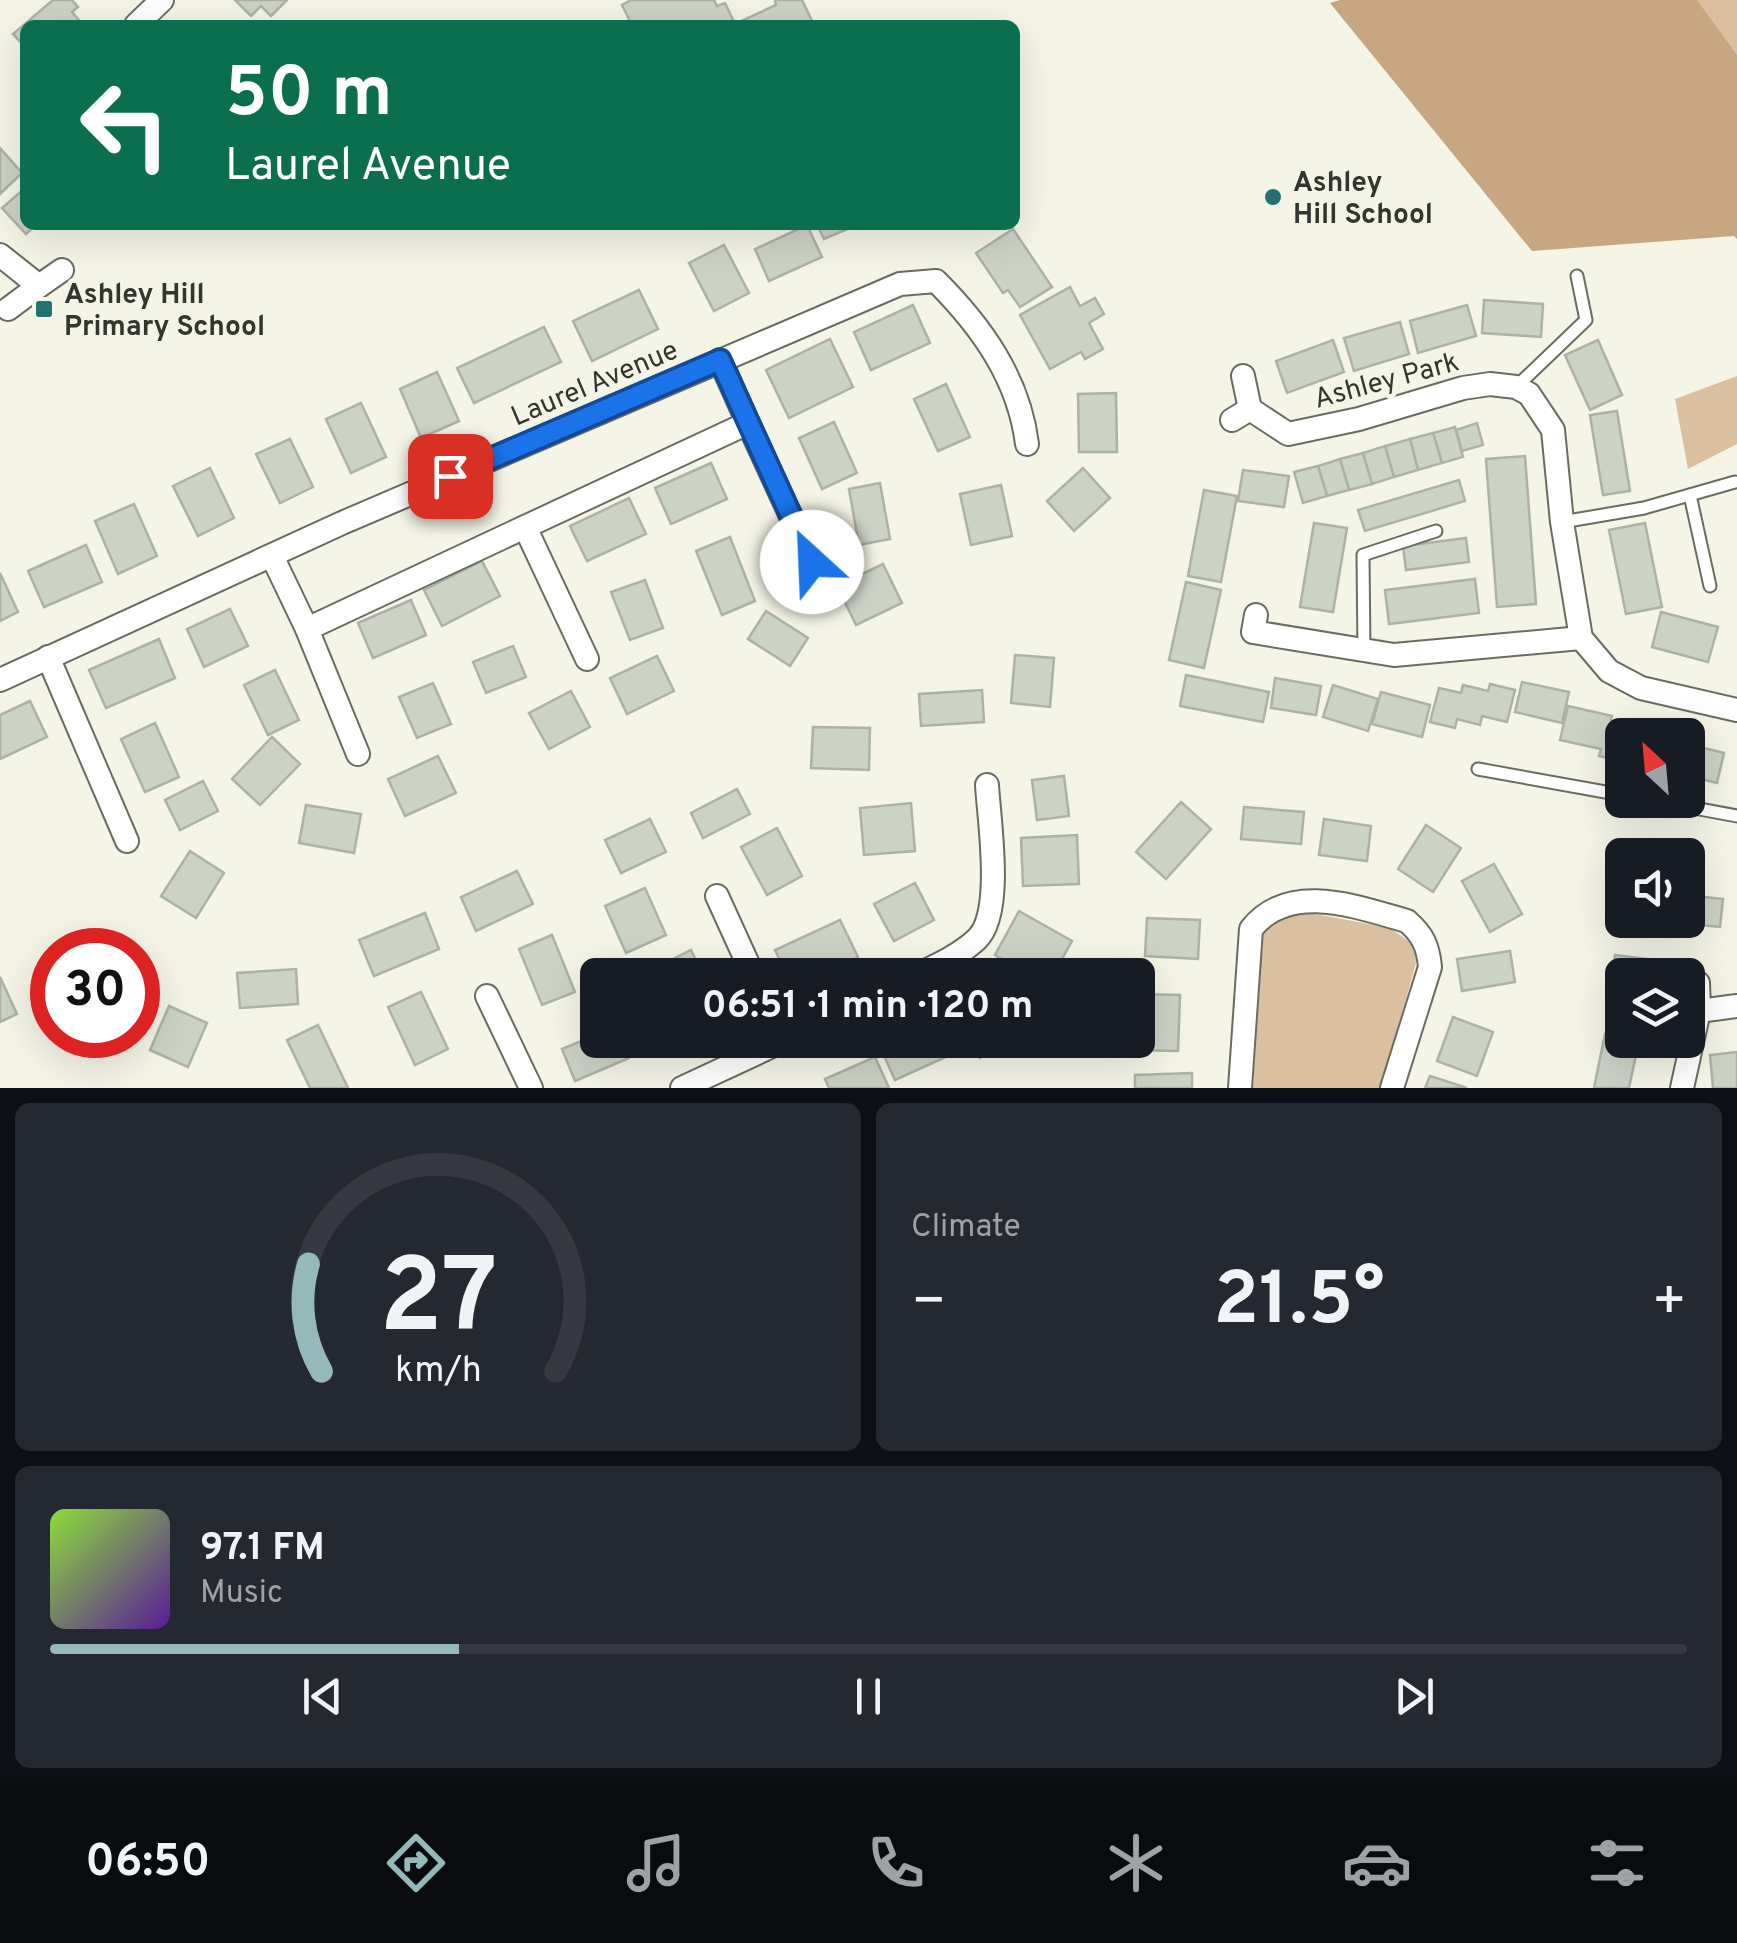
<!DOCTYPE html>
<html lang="en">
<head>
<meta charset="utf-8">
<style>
  :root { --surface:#171b24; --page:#242831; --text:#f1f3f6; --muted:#9ea1a6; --line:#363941; --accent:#95b8bb }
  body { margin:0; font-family:Overpass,sans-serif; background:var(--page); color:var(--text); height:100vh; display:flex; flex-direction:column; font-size:38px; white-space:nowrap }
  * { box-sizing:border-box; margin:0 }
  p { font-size:32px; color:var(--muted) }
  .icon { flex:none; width:55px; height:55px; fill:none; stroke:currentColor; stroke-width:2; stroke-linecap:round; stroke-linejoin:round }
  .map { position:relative; height:1088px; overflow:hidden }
  .details { display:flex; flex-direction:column; gap:15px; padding:15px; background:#0d0f14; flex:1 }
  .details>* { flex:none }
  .guide { position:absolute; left:20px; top:20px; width:1000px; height:210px; border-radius:15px; box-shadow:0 10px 40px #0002; background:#0b6e4f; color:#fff; overflow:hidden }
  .needle { width:65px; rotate:334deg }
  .tools { position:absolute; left:1605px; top:718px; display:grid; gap:20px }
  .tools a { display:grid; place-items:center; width:100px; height:100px; border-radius:15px; background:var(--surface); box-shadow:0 10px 40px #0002; font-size:50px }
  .speed { position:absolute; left:30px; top:928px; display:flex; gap:20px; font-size:50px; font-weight:700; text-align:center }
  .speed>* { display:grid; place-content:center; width:130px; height:130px; border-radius:50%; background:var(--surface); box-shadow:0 10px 40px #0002; line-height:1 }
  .speed .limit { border:15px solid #d22; background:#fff; color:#111 }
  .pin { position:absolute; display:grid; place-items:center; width:85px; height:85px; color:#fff; margin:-42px; border-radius:20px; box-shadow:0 5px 15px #0006 }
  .me { position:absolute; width:110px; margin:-55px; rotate:335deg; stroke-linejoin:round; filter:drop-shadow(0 0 8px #0008) }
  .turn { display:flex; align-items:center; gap:35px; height:210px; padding:0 40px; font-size:45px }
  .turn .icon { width:130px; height:130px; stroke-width:2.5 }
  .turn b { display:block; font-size:70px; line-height:85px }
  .big { font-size:75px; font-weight:700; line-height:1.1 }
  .details .widget { flex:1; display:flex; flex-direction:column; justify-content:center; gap:15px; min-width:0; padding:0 35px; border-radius:15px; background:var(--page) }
  .details .dial { align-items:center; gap:0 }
  .dial svg { height:260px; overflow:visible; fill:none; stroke:var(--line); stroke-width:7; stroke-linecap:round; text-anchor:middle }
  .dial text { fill:var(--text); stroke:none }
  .song { display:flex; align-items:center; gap:30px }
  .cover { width:120px; height:120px; border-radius:15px; background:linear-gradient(135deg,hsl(90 70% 55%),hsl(270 70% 35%)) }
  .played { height:10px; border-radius:5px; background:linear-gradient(90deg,var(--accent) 25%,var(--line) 25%) }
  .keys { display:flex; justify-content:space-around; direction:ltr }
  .heat { display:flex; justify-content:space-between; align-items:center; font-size:55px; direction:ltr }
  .details .tiles { flex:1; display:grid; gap:15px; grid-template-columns:1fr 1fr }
  .widget:last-child { grid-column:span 2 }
  .trip { position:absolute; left:580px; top:958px; width:575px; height:100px; border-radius:15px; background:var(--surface); box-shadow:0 10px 40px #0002; font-weight:700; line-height:100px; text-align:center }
  .dock { display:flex; height:160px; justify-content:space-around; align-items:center; background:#090b0e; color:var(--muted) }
  .dock .icon { width:70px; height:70px }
  .dock .current { color:var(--accent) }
  .dock b { font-size:45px; color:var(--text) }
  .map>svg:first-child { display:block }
</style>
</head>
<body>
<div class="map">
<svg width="1737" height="1088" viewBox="0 0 1737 1088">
  <rect width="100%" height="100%" fill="#f4f4e7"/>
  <g fill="#dabfa1">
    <path d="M1697 0H1737V55L1732 52Z"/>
    <path d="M1737 376V444L1688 469 1675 399Z"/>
    <path d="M1299 911 1390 928 1414 945 1416 963 1381 1088H1253L1263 933 1277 917Z"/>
  </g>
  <path fill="#c6a782" d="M1340 0H1697L1737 55V239L1734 236 1532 251 1330 3Z"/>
  <g fill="#cdd2c6" stroke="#adb2a6" stroke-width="2.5">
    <path d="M53 0H72L78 7 72 12 83 25H25V47L13 34Z"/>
    <path d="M235 0H287L271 16 261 6 251 16Z"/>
    <path d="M631 0H714L717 6 725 3 735 24 776 5 775 0H802L814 25H632L622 5Z"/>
    <path d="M0 148 22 173 0 194Z"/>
    <path d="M25 188V225H36L26 234 2 208Z"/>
    <path d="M807 225 822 257 769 281 755 249Z"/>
    <path d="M817 225H857L824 239Z"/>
    <path d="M1013 229 1052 287 1020 307 1008 290 1003 293 976 253Z"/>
    <path d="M724 245 749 293 714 311 689 263Z"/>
    <path d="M1070 287 1080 306 1095 298 1104 314 1089 323 1103 349 1085 359 1081 352 1050 369 1020 315Z"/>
    <path d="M639 290 658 329 592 361 573 321Z"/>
    <path d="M1484 300 1543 304 1541 337 1482 333Z"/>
    <path d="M913 305 930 343 871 370 854 332Z"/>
    <path d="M1467 305 1476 336 1418 353 1410 321Z"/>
    <path d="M1400 322 1409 354 1354 371 1344 338Z"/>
    <path d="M544 327 561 362 474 403 457 368Z"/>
    <path d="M830 339 853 387 789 418 766 370Z"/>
    <path d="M1333 340 1344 372 1287 393 1276 361Z"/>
    <path d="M1598 340 1622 395 1590 410 1565 355Z"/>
    <path d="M437 372 459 421 421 438 400 389Z"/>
    <path d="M946 384 970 437 938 451 914 399Z"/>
    <path d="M1116 393 1117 452H1079L1078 394Z"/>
    <path d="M361 403 386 457 351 473 326 419Z"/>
    <path d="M1617 411 1630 491 1603 495 1590 415Z"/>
    <path d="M834 422 857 473 822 489 799 438Z"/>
    <path d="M1477 423 1483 445 1462 451 1456 430Z"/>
    <path d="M1455 427 1463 457 1442 463 1433 433Z"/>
    <path d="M1433 433 1442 463 1418 470 1410 439Z"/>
    <path d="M290 439 313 487 280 503 256 454Z"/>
    <path d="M1410 439 1418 470 1394 477 1385 446Z"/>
    <path d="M1385 446 1394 477 1372 484 1363 453Z"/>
    <path d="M1363 453 1372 484 1349 490 1340 459Z"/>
    <path d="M1525 456 1536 604 1497 607 1486 459Z"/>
    <path d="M1340 459 1349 490 1327 496 1318 466Z"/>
    <path d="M711 463 727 499 671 524 655 488Z"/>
    <path d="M1318 466 1327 496 1303 503 1294 472Z"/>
    <path d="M210 468 234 518 198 536 173 486Z"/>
    <path d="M1083 468 1110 498 1074 531 1047 501Z"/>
    <path d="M1243 470 1289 476 1284 507 1238 501Z"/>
    <path d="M1459 480 1465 501 1365 531 1358 510Z"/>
    <path d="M880 483 890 539 859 545 849 489Z"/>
    <path d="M1001 485 1012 536 971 545 960 494Z"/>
    <path d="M1204 490 1237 496 1221 582 1188 576Z"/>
    <path d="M629 498 646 534 587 561 570 526Z"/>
    <path d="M134 504 157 556 118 574 95 521Z"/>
    <path d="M1314 523 1347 528 1333 612 1300 607Z"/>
    <path d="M1645 523 1662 607 1626 614 1609 530Z"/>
    <path d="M730 537 755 601 722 615 696 551Z"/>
    <path d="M1466 538 1469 562 1406 570 1403 546Z"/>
    <path d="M86 545 102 582 44 607 28 571Z"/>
    <path d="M482 561 500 596 442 626 424 590Z"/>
    <path d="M883 564 902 603 856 625 837 586Z"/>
    <path d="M0 573 18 612 0 621Z"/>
    <path d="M1475 579 1479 613 1389 624 1385 590Z"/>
    <path d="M645 580 663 628 630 640 611 592Z"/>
    <path d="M1186 582 1221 590 1204 668 1169 660Z"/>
    <path d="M411 600 426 635 373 658 358 623Z"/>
    <path d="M230 609 248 646 204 667 187 629Z"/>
    <path d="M766 611 808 638 790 666 748 639Z"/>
    <path d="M1661 612 1718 627 1708 662 1652 647Z"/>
    <path d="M159 639 175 678 106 708 89 670Z"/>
    <path d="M513 646 526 677 486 693 473 662Z"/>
    <path d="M1015 655 1054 658 1050 707 1011 703Z"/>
    <path d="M657 656 674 691 627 714 610 678Z"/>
    <path d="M275 670 299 720 268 735 244 685Z"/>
    <path d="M1186 675 1269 692 1263 722 1180 706Z"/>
    <path d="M1275 678 1321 686 1316 715 1271 708Z"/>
    <path d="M1522 682 1569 692 1562 723 1515 712Z"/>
    <path d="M433 683 451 724 417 738 399 697Z"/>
    <path d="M1490 684 1515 690 1507 722 1482 716 1480 725 1457 719 1455 728 1430 722 1439 688 1461 693 1463 685 1488 691Z"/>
    <path d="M1333 685 1378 699 1368 731 1323 717Z"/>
    <path d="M982 690 984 722 921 726 919 694Z"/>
    <path d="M571 691 590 727 549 749 529 713Z"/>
    <path d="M1381 692 1430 705 1422 737 1372 724Z"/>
    <path d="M30 701 47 737 0 759V715Z"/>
    <path d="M1568 706 1612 716 1609 727 1646 735H1622V761L1599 756 1601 749 1560 740Z"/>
    <path d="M155 723 179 777 145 792 121 739Z"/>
    <path d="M813 727 870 728 869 770 811 768Z"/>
    <path d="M272 737 300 764 260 805 232 779Z"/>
    <path d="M1688 744 1724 753 1717 783 1688 776Z"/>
    <path d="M438 756 456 793 405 816 388 779Z"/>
    <path d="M1064 776 1069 816 1037 820 1032 780Z"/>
    <path d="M203 781 218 811 180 830 165 800Z"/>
    <path d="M737 789 750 814 703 838 691 813Z"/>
    <path d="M1181 802 1211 829 1166 879 1136 852Z"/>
    <path d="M911 803 915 851 864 855 860 808Z"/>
    <path d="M306 805 361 814 354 853 299 843Z"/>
    <path d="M1244 807 1304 812 1301 844 1241 839Z"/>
    <path d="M650 819 666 852 621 873 605 840Z"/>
    <path d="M1324 819 1371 826 1367 861 1319 855Z"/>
    <path d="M1426 825 1461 848 1433 892 1398 869Z"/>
    <path d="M777 828 802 876 767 895 741 847Z"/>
    <path d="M1077 835 1079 884 1023 886 1021 838Z"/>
    <path d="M190 851 224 873 196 918 161 896Z"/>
    <path d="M1494 864 1522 914 1490 932 1462 881Z"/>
    <path d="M517 871 533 904 476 931 461 897Z"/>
    <path d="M915 883 934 920 894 941 874 904Z"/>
    <path d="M645 888 666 935 626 953 605 906Z"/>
    <path d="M1688 895 1723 899 1720 927 1661 921 1688 920Z"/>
    <path d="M1019 911 1072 941 1053 975H1031L995 955Z"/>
    <path d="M425 913 439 949 374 976 359 940Z"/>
    <path d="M1147 918 1200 920 1198 959 1145 956Z"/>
    <path d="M840 920 858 957 821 975H787L775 950Z"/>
    <path d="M552 935 575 992 542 1005 519 949Z"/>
    <path d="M691 950 703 975H664L659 966Z"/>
    <path d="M1510 951 1515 982 1462 991 1457 959Z"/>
    <path d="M1615 955 1648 959 1647 975H1622V1028L1607 1026Z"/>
    <path d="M296 969 298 1004 240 1008 237 973Z"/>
    <path d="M0 977 17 1014 0 1022Z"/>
    <path d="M421 992 448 1049 415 1065 388 1007Z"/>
    <path d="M1138 994 1180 995 1178 1051 1136 1050Z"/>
    <path d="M169 1006 207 1023 188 1067 150 1050Z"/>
    <path d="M1453 1017 1493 1032 1477 1076 1437 1061Z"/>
    <path d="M318 1025 348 1088H310L287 1040Z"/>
    <path d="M598 1034V1040H622L629 1058 575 1081 562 1049Z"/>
    <path d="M1605 1034 1639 1041 1629 1088H1594Z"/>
    <path d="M877 1040H944L950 1055 895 1080Z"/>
    <path d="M970 1040H1011L980 1058Z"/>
    <path d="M1737 1052V1088H1713L1710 1055Z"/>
    <path d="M875 1057 889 1088H829L825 1079Z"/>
    <path d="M1192 1073V1088H1135V1075Z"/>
    <path d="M1430 1076 1467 1088H1425Z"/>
  </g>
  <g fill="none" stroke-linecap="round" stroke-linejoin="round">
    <g stroke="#6b6b60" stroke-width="15">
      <g id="lane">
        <path d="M1516 387 1586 320 1577 276"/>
        <path d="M1690 495 1710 586"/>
        <path d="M1562 522 1644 508 1735 482"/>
        <path d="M1364 653 1363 555 1436 531"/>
        <path d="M1478 769 1622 795"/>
        <path d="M1651 800 1737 816"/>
      </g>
    </g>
    <g stroke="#6b6b60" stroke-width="26">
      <g id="street">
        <path d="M136 25 162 0"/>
        <path d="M0 255 39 286 62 270"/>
        <path d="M8 309 39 286"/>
        <path d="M1243 376 1250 409"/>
        <path d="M1232 420 1250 409 1288 434 1359 419 1463 388 1490 384 1516 387 1529 394 1553 430 1562 522 1581 638 1609 671 1641 688 1737 710"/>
        <path d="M748 423 812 562"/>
        <path d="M525 527 748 423 720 360"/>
        <path d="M272 556 307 629 525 527 587 659"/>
        <path d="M1256 615 1253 632 1394 655 1581 638"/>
        <path d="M307 629 358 754"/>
        <path d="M48 657 127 841"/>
        <path d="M0 680 342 523 900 284 936 281C982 327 1019 379 1027 444"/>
        <path d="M717 896 753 975"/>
        <path d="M917 975C938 965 960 955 977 939 1004 913 989 821 987 785"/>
        <path d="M487 996 531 1088"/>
        <path d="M1699 1011 1737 1006"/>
        <path d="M682 1088 785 1040"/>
        <path d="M1240 1088 1251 929C1289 881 1357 907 1407 921 1423 935 1428 946 1430 967L1392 1088"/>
        <path d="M1682 1088 1699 1011 1698 983"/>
      </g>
    </g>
    <use href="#lane" stroke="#fff" stroke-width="11"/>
    <use href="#street" stroke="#fff" stroke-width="22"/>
  </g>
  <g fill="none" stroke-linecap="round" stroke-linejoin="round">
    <g stroke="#114b97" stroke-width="25">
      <path id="route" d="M450 476 720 360 812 562"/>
    </g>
    <use href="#route" stroke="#1a73e8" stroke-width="18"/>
  </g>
  <g fill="#247073" stroke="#f4f4e7" stroke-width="4">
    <circle cx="1273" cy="197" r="10"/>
    <rect x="34" y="299" width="20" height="20" rx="5"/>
  </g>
  <g text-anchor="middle" stroke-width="9" stroke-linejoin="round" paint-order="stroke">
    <g font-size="28" font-weight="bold" fill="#353530" stroke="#f4f4e7" text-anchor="start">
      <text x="1293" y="191">Ashley<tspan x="1293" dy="32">Hill School</tspan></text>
      <text x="64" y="303">Ashley Hill<tspan x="64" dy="32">Primary School</tspan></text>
    </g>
    <g font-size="28" fill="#353530" stroke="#f4f4e7">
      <text transform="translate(1386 379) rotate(-15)" y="10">Ashley Park</text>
      <text transform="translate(594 382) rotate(-23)" y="10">Laurel Avenue</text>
    </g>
  </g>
</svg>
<div class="tools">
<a><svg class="needle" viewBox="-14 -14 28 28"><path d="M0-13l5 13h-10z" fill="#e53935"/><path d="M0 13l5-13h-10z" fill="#9ea1a6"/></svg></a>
<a><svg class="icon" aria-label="sound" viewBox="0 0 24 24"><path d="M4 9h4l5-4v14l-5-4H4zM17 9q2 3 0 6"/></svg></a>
<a><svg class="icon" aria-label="layers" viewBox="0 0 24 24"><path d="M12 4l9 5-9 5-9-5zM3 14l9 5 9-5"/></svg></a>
</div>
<div class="speed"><div class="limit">30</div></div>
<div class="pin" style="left:450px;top:476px;background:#d93025"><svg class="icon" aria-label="arrive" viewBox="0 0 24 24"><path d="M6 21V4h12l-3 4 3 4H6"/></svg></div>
<svg class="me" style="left:812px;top:562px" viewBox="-20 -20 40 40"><circle r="19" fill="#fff"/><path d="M0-13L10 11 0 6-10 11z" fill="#1a73e8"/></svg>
<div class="trip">06:51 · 1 min · 120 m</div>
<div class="guide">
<div class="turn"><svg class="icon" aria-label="left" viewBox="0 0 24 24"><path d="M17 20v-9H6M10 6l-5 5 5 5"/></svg><div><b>50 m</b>Laurel Avenue</div></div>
</div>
</div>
<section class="details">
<div class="tiles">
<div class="widget dial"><svg viewBox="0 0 100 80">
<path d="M14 69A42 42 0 1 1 86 69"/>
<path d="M14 69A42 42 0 0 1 10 36" stroke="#95b8bb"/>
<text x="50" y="56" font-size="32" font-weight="700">27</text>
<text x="50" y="72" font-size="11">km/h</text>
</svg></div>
<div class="widget"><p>Climate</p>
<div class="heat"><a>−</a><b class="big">21.5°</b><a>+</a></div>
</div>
<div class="widget">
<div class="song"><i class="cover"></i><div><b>97.1 FM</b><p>Music</p></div></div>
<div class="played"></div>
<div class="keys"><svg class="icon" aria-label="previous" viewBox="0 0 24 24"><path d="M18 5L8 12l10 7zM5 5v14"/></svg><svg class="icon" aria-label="pause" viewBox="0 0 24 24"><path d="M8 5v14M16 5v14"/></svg><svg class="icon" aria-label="next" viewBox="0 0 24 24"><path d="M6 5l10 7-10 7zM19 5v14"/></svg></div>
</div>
</div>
</section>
<nav class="dock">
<b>06:50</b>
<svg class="icon current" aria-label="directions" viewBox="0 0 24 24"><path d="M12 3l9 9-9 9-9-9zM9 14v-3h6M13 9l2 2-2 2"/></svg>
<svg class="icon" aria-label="music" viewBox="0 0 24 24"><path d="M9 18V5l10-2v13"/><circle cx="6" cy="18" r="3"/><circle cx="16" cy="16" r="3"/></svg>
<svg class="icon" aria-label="phone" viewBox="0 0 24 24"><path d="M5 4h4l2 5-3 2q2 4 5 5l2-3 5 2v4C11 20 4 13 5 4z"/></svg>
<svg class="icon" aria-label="climate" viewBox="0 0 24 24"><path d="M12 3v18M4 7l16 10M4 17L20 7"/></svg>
<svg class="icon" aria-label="car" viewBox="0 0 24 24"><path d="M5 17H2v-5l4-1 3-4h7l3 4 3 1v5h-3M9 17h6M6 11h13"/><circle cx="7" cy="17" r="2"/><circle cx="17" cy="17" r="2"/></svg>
<svg class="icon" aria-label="filters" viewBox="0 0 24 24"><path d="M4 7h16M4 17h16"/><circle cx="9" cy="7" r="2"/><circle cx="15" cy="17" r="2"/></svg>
</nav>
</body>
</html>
